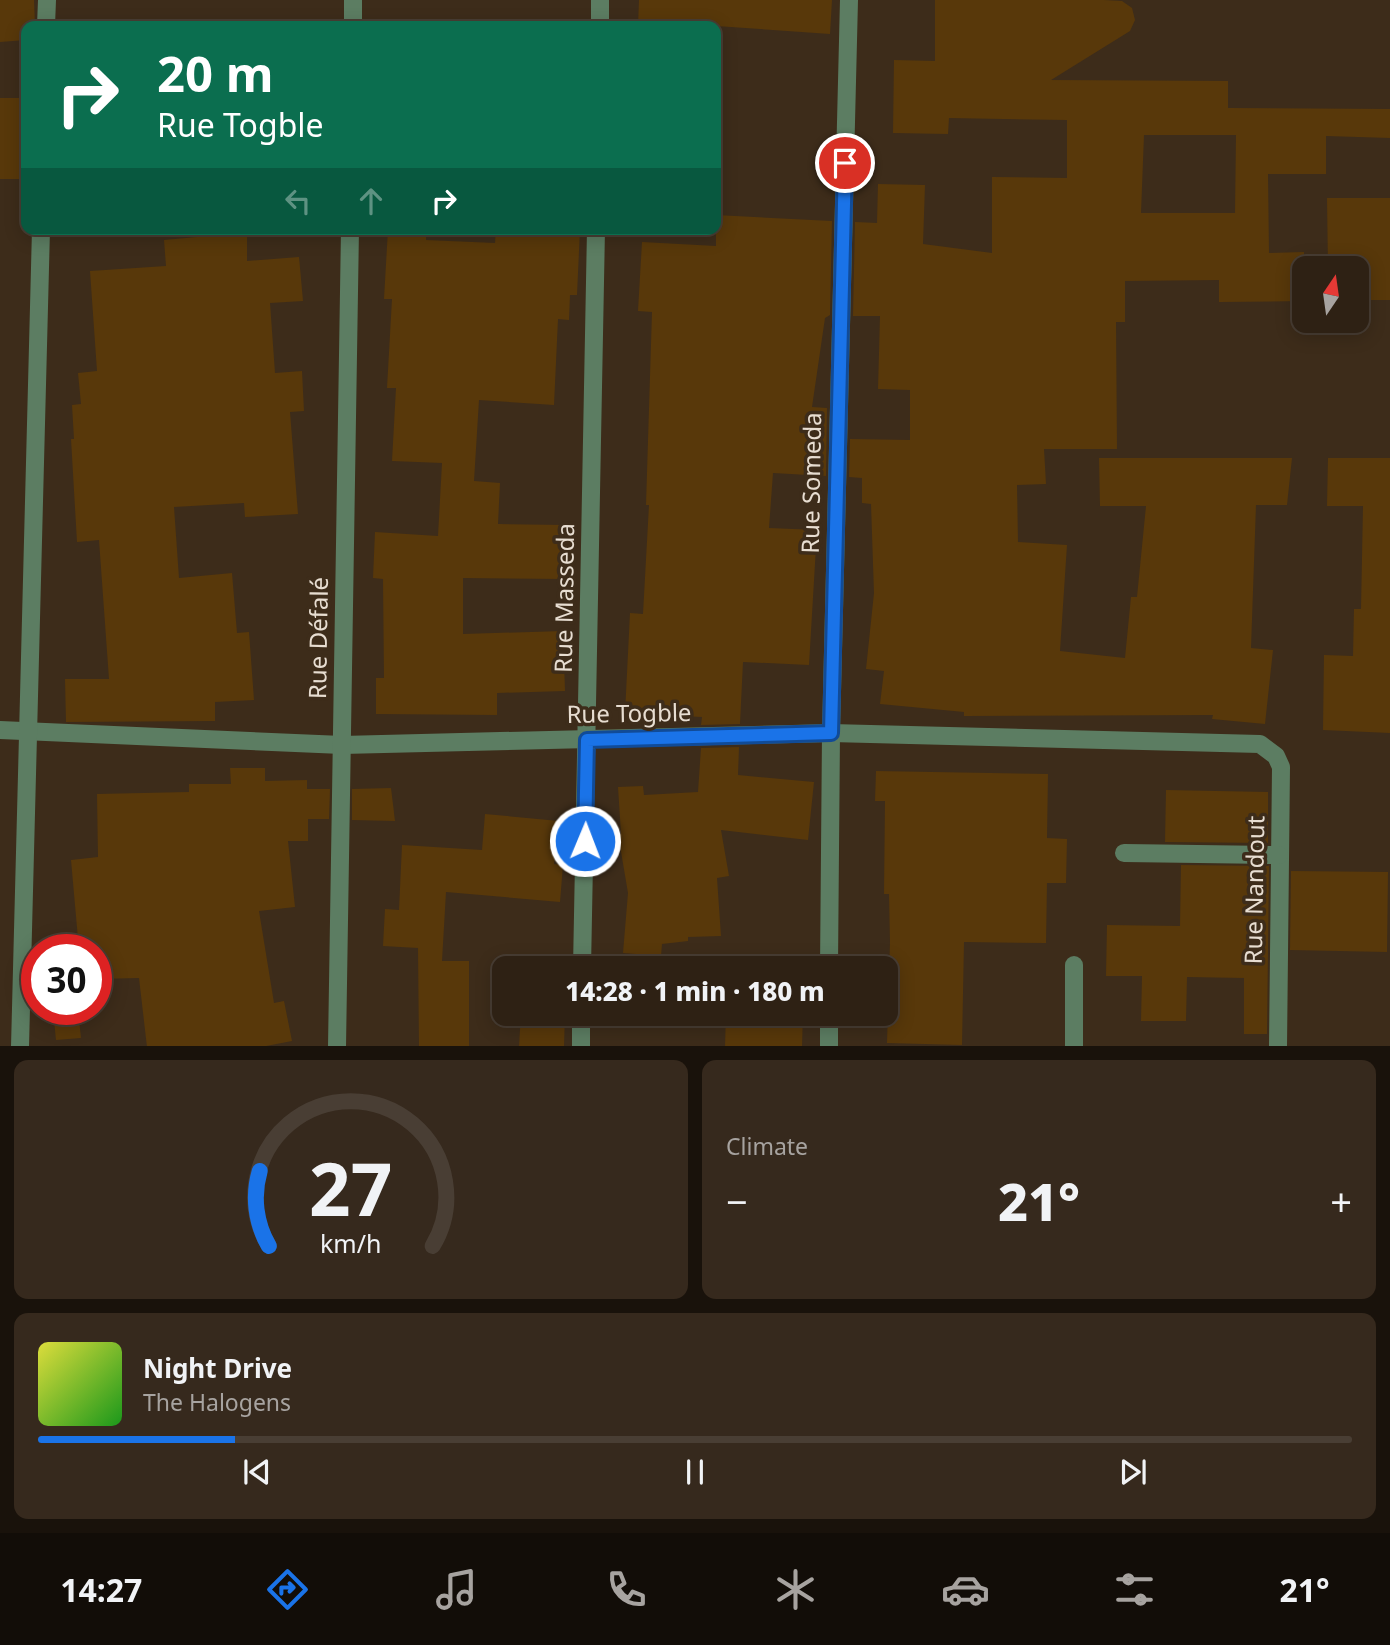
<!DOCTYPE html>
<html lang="en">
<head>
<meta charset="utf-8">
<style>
  :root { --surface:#2e2114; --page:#36291d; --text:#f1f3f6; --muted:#a7a3a0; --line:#493e34; --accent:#1a73e8 }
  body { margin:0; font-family:"Noto Sans",sans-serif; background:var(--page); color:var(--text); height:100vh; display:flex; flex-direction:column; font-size:26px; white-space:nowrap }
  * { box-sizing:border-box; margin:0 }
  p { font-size:23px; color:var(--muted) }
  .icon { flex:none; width:38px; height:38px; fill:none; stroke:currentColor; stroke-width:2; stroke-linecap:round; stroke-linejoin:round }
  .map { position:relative; height:1046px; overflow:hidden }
  .side { display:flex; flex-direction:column; gap:14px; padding:14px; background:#19120b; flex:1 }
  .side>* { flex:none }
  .guide { position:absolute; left:21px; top:21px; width:700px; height:214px; border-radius:14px; box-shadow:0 4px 18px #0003,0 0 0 2px var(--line); background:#0b6e4f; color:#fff; overflow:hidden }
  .needle { width:46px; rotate:13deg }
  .controls { position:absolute; left:1292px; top:256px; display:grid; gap:14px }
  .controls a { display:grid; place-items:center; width:77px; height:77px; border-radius:14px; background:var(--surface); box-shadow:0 4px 18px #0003,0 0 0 2px var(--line); font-size:35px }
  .speed { position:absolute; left:21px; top:934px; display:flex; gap:14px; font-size:35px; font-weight:700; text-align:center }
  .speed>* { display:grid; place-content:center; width:91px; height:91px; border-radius:50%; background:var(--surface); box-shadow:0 4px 18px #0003,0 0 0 2px var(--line); line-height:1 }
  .speed .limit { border:10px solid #d22; background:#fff; color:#111 }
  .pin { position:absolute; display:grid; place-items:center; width:60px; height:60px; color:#fff; margin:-30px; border:4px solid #fff; border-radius:50%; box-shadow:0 2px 7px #0007 }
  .me { position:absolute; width:77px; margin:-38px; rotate:1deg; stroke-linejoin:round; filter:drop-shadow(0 0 5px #0008) }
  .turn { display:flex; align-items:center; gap:24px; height:147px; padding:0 21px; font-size:32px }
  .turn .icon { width:91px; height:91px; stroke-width:2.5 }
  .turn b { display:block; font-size:49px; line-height:60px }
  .lanes { display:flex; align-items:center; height:66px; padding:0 21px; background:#0003; justify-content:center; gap:35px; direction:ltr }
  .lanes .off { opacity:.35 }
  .big { font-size:52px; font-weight:800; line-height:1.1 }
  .side .card { flex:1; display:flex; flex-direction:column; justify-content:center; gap:10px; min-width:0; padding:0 24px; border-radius:14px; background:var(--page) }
  .side .dial { align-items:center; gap:0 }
  .dial svg { height:182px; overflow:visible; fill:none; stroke:var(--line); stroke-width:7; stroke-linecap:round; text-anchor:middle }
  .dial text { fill:var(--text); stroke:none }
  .song { display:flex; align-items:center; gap:21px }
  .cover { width:84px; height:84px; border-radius:10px; background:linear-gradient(135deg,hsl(60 70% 55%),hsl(120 70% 35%)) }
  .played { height:7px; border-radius:4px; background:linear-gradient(90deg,var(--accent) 15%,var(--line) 15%) }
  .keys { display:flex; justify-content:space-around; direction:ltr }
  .heat { display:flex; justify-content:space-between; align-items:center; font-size:38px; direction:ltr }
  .side .tiles { flex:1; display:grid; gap:14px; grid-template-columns:1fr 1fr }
  .card:last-child { grid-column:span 2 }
  .trip { position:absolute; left:492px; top:956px; width:406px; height:70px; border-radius:14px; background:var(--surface); box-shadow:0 4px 18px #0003,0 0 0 2px var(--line); font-weight:800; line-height:70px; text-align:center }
  .tab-bar { display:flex; height:112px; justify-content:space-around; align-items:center; background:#120d08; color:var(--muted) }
  .tab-bar .icon { width:49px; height:49px }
  .tab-bar .selected { color:var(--accent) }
  .tab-bar b { font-size:32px; color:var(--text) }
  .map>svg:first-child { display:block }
</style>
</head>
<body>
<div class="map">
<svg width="1390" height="1047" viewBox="0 0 1390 1047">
  <rect width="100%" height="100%" fill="#3d2c1a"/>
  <g fill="#58380a" fill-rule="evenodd">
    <path d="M0 0H34L35 26H26V40L0 42Z"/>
    <path d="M639 0H832L830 34 716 26H638Z"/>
    <path d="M935 0H1104L1122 1 1132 8 1135 20 1130 31 1051 80 1228 81V108L1390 109V138L1326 136V174H1268L1269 253 1304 252V301L1219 302V280L1125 281V322H1116L1117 449H1044L1046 484 1017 485 1018 542 1067 545 1060 651 1125 658 1131 597H1137L1146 506H1100L1099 458H1292L1287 505H1256L1251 648 1273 650 1265 724 1212 719 1213 715 964 716V712L880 704 884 671 866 669 874 593 871 504 862 503V478L849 477 850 439 910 440V390L878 389 880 316H853L855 222 877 223 878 184 925 185 923 244 992 253V177L1067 178V120L949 118 948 134 893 133 894 60 935 61ZM1144 135H1236L1235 213H1141Z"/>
    <rect x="0" y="98" width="26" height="81"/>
    <path d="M1327 198H1390V300H1356V268H1328Z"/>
    <path d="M716 215 832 221 830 315 825 318 812 407 827 408 826 476 773 473 769 528 817 530 809 665 743 662 740 724 701 725 702 717 625 713 630 613 643 614 649 505H646L652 312 638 311 642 242 716 246Z"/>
    <path d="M208 229H247V261L299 257 303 301 270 303 275 373 302 371 304 411 290 412 298 514 245 517 244 503 174 507 179 578 232 573 237 633 249 632 254 700 215 702V721L66 722 65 679H109L99 540 77 542 71 439H74L72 405 81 404 78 373 97 371 90 271 166 266 164 240 208 236Z"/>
    <path d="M388 229H426V240L495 243 496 229H580L577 295H570L569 320 558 319 554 405 479 400 474 481 500 483 498 524 566 525 565 579 463 578V634L563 631 565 691 497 693V715L376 714V678H384L383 579 373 578 375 532 438 536 442 463 392 461 396 388H387L392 299H384Z"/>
    <path d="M1328 458H1390V733L1323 730 1324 655 1353 656 1354 609H1361L1363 506H1327Z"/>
    <path d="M739 747 738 775 814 782 808 840 721 830 729 876 717 878 721 936 688 937V941L662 944 661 956 623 953 628 893 618 834H621L618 787 643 786 644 795 698 792 701 748Z"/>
    <path d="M230 768H265V781L307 780V789H330L329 819H308V841H288L295 907 259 911 274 1003 284 1001 292 1041 261 1047H147L139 978 96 979V950H79L71 860 98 857 97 794 189 792V784H231Z"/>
    <path d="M876 771 1048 774 1047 838 1067 839 1066 883H1047L1046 943 964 942 962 1045 887 1043 890 942 889 894H884L885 801H875Z"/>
    <path d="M391 788 395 821 352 820V789Z"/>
    <path d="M1166 790 1268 792V843L1165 842Z"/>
    <path d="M485 814 559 821 554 864 563 865 560 902 446 892 442 961H469V1047H419L418 948 383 946 385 909 399 910 402 845 482 850Z"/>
    <path d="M1181 865 1269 866 1267 1034H1244V978L1187 977 1186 1021H1141L1142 976H1106L1107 925 1180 926Z"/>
    <path d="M1291 871 1388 872 1387 952 1290 950Z"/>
    <path d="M524 956 568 959V968H523Z"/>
    <path d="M53 1010H78L81 1038 56 1040Z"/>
    <path d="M521 1013H565L564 1047H519Z"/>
    <path d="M726 1013H803L802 1047H725Z"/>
  </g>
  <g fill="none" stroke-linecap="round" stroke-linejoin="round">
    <g stroke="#5c7d62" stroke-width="18">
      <path d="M46 26 47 0"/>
      <path d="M353 26V0"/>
      <path d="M600 26V0"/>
      <path d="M0 730 342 745 831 733 1260 744 1276 756 1281 767 1278 1047"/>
      <path d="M1124 853 1279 855"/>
      <path d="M582 968 596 229"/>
      <path d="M829 968 831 733 849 0"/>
      <path d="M20 1047 41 229"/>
      <path d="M337 1047 350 229"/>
      <path d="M581 1047V1013"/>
      <path d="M829 1047V1013"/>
      <path d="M1074 1047V965"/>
    </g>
  </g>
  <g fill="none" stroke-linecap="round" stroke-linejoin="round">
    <g stroke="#114b97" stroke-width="18">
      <path id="route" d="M585 841 587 740 831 733 845 163"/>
    </g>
    <use href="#route" stroke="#1a73e8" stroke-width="12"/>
  </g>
  <g text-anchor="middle" stroke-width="7" stroke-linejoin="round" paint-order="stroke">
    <g font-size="24" fill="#e7ddd1" stroke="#3d2c1a">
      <text transform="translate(812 483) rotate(-89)" y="8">Rue Someda</text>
      <text transform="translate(565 598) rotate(-89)" y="8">Rue Masseda</text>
      <text transform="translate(319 638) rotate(-89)" y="8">Rue Défalé</text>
      <text transform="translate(629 714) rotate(-1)" y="8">Rue Togble</text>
      <text transform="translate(1255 890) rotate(-89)" y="8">Rue Nandout</text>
    </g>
  </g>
</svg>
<div class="controls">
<a><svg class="needle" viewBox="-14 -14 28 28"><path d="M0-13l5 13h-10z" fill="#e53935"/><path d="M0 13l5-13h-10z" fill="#a7a3a0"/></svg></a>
</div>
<div class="speed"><div class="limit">30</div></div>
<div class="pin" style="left:845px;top:163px;background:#d93025"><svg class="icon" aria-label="arrive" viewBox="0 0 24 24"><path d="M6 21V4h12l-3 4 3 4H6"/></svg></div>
<svg class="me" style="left:585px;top:841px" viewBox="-20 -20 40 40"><circle r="17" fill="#1a73e8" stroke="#fff" stroke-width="3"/><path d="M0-11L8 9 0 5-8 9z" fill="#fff"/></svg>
<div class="trip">14:28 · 1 min · 180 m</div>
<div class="guide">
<div class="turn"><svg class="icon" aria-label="right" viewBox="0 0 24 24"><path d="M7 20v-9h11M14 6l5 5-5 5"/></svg><div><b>20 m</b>Rue Togble</div></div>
<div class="lanes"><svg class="icon off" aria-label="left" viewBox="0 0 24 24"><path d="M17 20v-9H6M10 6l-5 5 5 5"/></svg><svg class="icon off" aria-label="ahead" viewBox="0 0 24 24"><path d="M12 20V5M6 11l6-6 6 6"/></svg><svg class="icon" aria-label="right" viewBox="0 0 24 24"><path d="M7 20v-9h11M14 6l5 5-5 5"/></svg></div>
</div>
</div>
<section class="side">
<div class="tiles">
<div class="card dial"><svg viewBox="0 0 100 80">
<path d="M14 69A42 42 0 1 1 86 69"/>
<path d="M14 69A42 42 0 0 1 10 36" stroke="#1a73e8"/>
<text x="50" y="56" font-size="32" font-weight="700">27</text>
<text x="50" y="72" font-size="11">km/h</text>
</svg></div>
<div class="card"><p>Climate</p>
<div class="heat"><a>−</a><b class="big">21°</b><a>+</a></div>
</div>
<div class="card">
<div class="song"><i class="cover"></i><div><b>Night Drive</b><p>The Halogens</p></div></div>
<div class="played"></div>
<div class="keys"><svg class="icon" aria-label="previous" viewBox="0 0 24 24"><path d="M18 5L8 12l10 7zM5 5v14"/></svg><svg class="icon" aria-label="pause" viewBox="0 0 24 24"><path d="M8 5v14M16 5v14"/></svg><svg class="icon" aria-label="next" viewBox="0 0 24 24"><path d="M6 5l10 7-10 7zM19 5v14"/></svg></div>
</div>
</div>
</section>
<nav class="tab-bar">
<b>14:27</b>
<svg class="icon selected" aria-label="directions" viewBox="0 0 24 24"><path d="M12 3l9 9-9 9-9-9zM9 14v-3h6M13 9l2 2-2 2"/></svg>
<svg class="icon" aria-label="music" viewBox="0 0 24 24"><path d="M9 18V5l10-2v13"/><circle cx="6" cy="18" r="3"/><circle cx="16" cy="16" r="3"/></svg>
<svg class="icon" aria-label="phone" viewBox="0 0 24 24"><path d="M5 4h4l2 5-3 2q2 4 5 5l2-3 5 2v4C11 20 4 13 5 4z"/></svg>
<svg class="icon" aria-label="climate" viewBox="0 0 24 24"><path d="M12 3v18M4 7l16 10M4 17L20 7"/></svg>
<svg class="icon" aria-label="car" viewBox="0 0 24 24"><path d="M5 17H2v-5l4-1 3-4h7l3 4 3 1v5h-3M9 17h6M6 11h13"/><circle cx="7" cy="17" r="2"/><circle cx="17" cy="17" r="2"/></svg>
<svg class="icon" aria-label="filters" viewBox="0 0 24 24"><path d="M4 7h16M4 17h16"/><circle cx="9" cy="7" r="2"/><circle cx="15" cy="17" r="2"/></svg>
<b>21°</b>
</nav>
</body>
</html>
